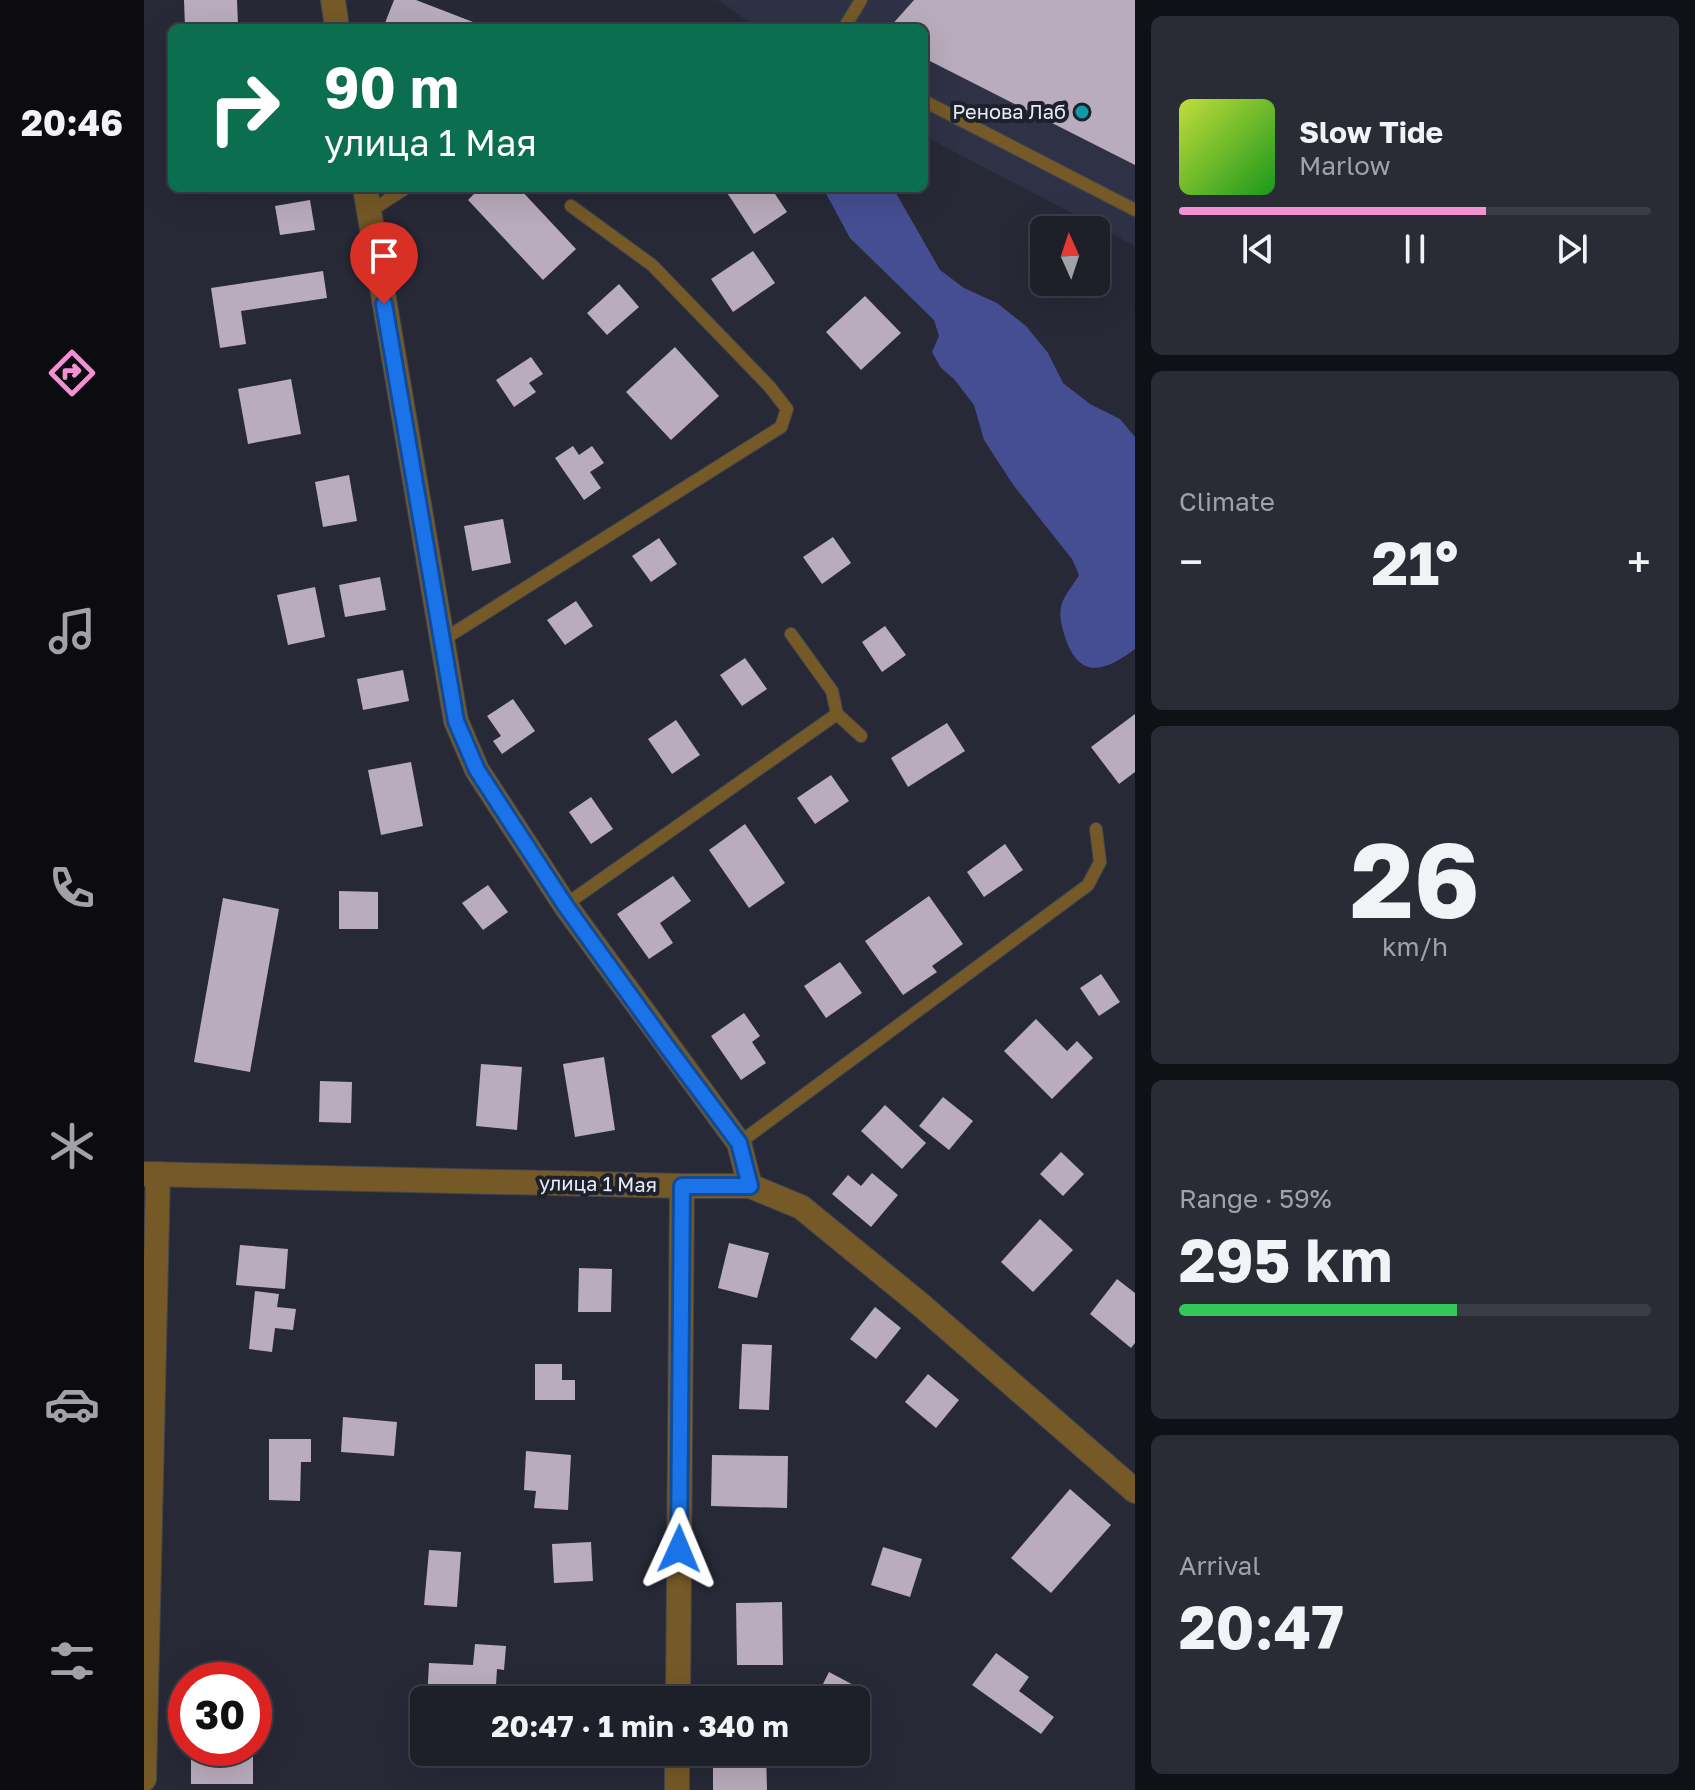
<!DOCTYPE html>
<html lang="en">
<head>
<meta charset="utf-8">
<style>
  :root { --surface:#1d1f29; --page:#2a2c35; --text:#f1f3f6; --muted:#a0a2a8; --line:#3b3d46; --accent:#f491d4 }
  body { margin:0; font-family:"Golos Text",sans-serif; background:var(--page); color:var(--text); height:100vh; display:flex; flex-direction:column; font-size:30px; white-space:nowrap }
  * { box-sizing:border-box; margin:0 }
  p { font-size:26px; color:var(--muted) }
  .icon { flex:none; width:44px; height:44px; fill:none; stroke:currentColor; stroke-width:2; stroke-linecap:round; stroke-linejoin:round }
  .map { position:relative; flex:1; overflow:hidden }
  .details { display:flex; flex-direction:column; gap:16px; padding:16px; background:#101117; width:560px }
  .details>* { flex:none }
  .hud { position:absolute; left:24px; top:24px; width:760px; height:168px; border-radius:12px; box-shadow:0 8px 32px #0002,0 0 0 2px var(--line); background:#0b6e4f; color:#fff; overflow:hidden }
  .needle { width:52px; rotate:357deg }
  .fabs { position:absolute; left:886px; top:216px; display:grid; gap:16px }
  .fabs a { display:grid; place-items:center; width:80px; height:80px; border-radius:12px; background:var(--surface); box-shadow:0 8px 32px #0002,0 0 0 2px var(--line); font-size:40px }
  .speed { position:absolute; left:24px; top:1662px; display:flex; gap:16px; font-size:40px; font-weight:700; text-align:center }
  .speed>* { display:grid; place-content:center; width:104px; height:104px; border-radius:50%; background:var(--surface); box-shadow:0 8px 32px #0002,0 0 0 2px var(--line); line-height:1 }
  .speed .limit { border:12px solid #d22; background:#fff; color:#111 }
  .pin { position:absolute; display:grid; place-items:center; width:68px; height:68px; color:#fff; margin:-82px -34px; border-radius:50% 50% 50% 0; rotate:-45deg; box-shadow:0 0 8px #0007 }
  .pin .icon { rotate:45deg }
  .me { position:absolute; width:88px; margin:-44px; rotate:1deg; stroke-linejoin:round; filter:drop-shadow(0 0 6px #0008) }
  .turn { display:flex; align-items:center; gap:28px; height:168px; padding:0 24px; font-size:36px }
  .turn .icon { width:104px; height:104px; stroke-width:2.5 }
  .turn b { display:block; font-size:56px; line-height:68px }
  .big { font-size:60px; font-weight:700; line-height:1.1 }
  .details .card { flex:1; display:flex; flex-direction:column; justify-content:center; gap:12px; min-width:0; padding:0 28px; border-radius:12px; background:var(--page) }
  .details .dial { align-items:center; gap:0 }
  .dial b { font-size:104px; line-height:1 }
  .song { display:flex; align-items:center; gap:24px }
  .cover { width:96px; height:96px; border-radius:12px; background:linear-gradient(135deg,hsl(70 70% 55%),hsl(120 70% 35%)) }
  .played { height:8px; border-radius:4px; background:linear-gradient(90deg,var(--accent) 65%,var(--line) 65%) }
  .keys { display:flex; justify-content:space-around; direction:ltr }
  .heat { display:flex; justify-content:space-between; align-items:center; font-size:44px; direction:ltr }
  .charge { height:12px; border-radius:6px; background:linear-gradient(90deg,#34c759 59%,var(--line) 0) }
  .trip { position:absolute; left:266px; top:1686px; width:460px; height:80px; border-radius:12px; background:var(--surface); box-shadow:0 8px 32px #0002,0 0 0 2px var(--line); font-weight:700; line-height:80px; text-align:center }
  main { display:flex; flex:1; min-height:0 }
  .dock { display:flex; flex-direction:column; width:144px; justify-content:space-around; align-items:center; background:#0c0c10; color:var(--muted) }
  .dock .icon { width:56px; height:56px }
  .dock .on { color:var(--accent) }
  .dock b { font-size:36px; color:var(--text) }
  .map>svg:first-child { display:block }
</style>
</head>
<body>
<main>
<nav class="dock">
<b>20:46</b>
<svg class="icon on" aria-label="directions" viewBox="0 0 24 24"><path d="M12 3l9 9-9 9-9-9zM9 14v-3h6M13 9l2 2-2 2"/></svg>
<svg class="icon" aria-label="music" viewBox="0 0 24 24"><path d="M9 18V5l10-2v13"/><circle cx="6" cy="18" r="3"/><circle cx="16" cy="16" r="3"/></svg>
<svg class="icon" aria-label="phone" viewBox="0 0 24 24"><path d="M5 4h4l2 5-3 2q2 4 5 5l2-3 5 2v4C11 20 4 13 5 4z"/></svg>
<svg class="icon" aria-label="climate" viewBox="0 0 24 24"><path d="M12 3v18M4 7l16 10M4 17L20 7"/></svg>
<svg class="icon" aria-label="car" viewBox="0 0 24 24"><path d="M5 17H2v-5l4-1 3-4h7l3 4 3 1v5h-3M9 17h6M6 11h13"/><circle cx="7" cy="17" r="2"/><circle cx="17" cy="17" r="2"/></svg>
<svg class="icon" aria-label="filters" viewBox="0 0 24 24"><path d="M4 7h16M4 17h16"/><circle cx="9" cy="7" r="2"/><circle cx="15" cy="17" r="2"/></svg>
</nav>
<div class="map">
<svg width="991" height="1790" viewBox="0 0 991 1790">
  <rect width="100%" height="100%" fill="#272937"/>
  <path fill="#2f3246" d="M574 0H991V246L780 136V28H614Z"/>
  <path fill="#464e93" d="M679 188H749L796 270 820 288 853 303 882 326 904 353 919 383 946 404 976 419 991 437V649C963 670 937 681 922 640 918 627 914 616 918 603 922 593 930 584 935 575L928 559 870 486 840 440 830 405 810 379 797 368 788 352 795 336 790 320 706 238Z"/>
  <g fill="#b9acbc">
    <path d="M40 0H93L94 24 41 27Z"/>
    <path d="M250 0H272L329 22 327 28H239Z"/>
    <path d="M770 0H991V165L780 58V28H745Z"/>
    <path d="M336 188H375L432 249 399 280 324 200Z"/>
    <path d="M580 188H627L643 212 610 234Z"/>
    <path d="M166 200 171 230 136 235 131 206Z"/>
    <path d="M609 251 631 283 589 312 567 279Z"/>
    <path d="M179 271 183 298 97 311 102 344 76 348 67 288Z"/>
    <path d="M475 284 495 307 463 335 443 313Z"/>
    <path d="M721 296 757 333 717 370 682 332Z"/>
    <path d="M531 347 575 396 527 440 482 392Z"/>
    <path d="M387 357 399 374 385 383 392 392 370 407 352 380Z"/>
    <path d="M147 379 157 434 104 444 94 389Z"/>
    <path d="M429 446 435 455 448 446 460 463 446 472 457 488 440 500 411 458Z"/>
    <path d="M205 475 213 521 179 527 171 482Z"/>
    <path d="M359 519 367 563 328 571 320 526Z"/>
    <path d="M689 537 707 563 678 584 659 557Z"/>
    <path d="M515 538 533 564 507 582 488 556Z"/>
    <path d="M236 577 242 610 201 617 195 585Z"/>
    <path d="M171 587 181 637 144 645 133 595Z"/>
    <path d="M432 601 449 626 421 645 403 620Z"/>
    <path d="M741 626 762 655 738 672 718 642Z"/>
    <path d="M601 658 623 689 598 706 576 675Z"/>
    <path d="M259 670 265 701 219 710 213 679Z"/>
    <path d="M369 699 391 731 358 754 349 741 357 736 343 716Z"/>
    <path d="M991 714V772L975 784 947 747Z"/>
    <path d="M532 720 556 755 528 774 504 739Z"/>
    <path d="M803 723 821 751 764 787 747 758Z"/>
    <path d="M267 762 279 826 237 835 224 770Z"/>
    <path d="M687 775 705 801 671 824 653 798Z"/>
    <path d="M447 797 469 829 447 844 425 812Z"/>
    <path d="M601 824 641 883 605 908 565 850Z"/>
    <path d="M861 844 879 870 840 897 823 872Z"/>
    <path d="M529 876 547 901 516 923 529 943 505 959 473 914Z"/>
    <path d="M344 885 364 912 339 930 318 903Z"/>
    <path d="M195 891 234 892V929H195Z"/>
    <path d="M785 896 819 944 788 966 793 972 759 995 721 941Z"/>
    <path d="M79 898 135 909 106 1072 50 1062Z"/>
    <path d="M696 962 718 993 682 1018 660 986Z"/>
    <path d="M957 974 976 1002 955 1016 936 988Z"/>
    <path d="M600 1013 616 1036 608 1042 622 1063 597 1080 567 1036Z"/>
    <path d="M892 1019 923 1051 933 1041 949 1058 908 1099 860 1051Z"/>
    <path d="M460 1057 471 1130 431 1137 419 1064Z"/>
    <path d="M337 1064 378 1067 373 1130 332 1126Z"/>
    <path d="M176 1081 208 1082 207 1123 175 1122Z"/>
    <path d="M799 1097 829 1121 805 1150 775 1126Z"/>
    <path d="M741 1105 782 1143 758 1169 717 1131Z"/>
    <path d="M917 1152 940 1174 919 1196 896 1174Z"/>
    <path d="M728 1173 754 1195 727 1227 688 1194 704 1175 717 1186Z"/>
    <path d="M896 1219 929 1250 889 1292 857 1262Z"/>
    <path d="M585 1243 625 1253 613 1298 574 1288Z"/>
    <path d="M96 1245 144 1249 141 1289 92 1285Z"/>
    <path d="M435 1268 468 1269 467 1312H434Z"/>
    <path d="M973 1279 991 1293V1343L987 1348 946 1314Z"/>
    <path d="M111 1291 135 1294 133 1307 152 1309 149 1330 131 1328 128 1352 105 1349Z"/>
    <path d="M731 1307 757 1328 732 1359 706 1339Z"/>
    <path d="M598 1344 628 1345 625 1410 595 1409Z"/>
    <path d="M391 1364H418V1380H431V1400H391Z"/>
    <path d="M784 1374 815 1400 792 1428 761 1402Z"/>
    <path d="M199 1417 253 1422 250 1456 197 1452Z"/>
    <path d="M125 1439H167V1462H157L156 1501 125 1500Z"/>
    <path d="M382 1451 427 1455 424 1510 390 1508 392 1491 380 1490Z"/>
    <path d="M568 1455 644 1456 643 1508 567 1506Z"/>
    <path d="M926 1489 967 1525 907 1593 867 1558Z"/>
    <path d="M447 1542 449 1581 410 1583 408 1544Z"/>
    <path d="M739 1547 778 1559 766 1597 727 1585Z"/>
    <path d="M285 1550 317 1552 313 1607 280 1605Z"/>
    <path d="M638 1602 639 1665H593L592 1603Z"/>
    <path d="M331 1644 362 1646 360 1670 353 1669 351 1700H283L285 1663 329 1665Z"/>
    <path d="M852 1653 885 1677 875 1691 910 1717 897 1734 828 1685Z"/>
    <path d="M685 1672 717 1689 711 1700H671Z"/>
    <rect x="47" y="1748" width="62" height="36"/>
    <rect x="408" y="1752" width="52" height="8"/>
    <path d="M569 1752H622L623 1790H569Z"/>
  </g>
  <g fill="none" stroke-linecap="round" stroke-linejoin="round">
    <g stroke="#424451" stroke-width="14">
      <g id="lane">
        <path d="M700 28 717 0"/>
        <path d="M780 101 991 210"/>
        <path d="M225 212 262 188"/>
        <path d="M297 641 637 427 643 409 625 386 508 265 427 206"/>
        <path d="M693 714 717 736"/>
        <path d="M421 905 693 714 688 691 647 634"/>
        <path d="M595 1143 944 885 956 862 952 829"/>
      </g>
    </g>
    <g stroke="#424451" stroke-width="26">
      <g id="street">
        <path d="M189 0 193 28"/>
        <path d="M221 188 312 721 333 770 421 905 595 1143 606 1186"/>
        <path d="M0 1174 538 1186H606L657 1207 777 1305 991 1491"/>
        <path d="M534 1700 538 1186"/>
        <path d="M0 1779 14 1174"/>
        <path d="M533 1790V1752"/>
      </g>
    </g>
    <use href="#lane" stroke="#755926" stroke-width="12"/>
    <use href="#street" stroke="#755926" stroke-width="24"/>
  </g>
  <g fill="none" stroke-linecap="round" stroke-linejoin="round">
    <g stroke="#114b97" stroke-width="20">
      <path id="route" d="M240 304 312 721 333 770 421 905 521 1044 595 1143 606 1186H538L535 1549"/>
    </g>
    <use href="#route" stroke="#1a73e8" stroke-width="14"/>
  </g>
  <circle fill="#0f9aa8" stroke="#1d202d" stroke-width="3" cx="938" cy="112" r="8"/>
  <g text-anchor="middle" stroke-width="8" stroke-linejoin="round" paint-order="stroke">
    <g font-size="20" fill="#e9ebf4" stroke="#1d202d" text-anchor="end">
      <text x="922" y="119">Ренова Лаб</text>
    </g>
    <g font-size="20" fill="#e9ebf4" stroke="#1d202d">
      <text transform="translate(454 1184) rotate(1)" y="7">улица 1 Мая</text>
    </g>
  </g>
</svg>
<div class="fabs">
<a><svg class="needle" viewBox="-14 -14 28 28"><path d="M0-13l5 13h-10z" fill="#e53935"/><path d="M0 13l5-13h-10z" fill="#a0a2a8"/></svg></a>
</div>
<div class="speed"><div class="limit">30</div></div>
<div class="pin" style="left:240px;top:304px;background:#d93025"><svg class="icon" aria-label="arrive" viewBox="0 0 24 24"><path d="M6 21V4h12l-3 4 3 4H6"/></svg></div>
<svg class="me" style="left:535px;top:1549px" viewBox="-20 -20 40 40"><path d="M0-17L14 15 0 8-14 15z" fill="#1a73e8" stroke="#fff" stroke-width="4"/></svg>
<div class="trip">20:47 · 1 min · 340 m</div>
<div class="hud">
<div class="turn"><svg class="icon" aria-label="right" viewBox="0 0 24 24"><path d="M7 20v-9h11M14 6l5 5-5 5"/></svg><div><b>90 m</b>улица 1 Мая</div></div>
</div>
</div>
<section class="details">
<div class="card">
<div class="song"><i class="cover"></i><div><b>Slow Tide</b><p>Marlow</p></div></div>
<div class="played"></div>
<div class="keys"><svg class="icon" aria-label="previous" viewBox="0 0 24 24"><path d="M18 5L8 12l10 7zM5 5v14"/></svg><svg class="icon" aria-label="pause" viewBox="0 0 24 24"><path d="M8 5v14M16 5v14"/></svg><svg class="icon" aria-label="next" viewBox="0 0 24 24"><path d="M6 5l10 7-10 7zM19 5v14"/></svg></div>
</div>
<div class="card"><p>Climate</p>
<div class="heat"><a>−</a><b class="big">21°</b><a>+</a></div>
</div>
<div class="card dial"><b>26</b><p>km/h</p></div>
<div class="card"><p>Range · 59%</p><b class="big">295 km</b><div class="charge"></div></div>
<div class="card"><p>Arrival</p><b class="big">20:47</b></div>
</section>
</main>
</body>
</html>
